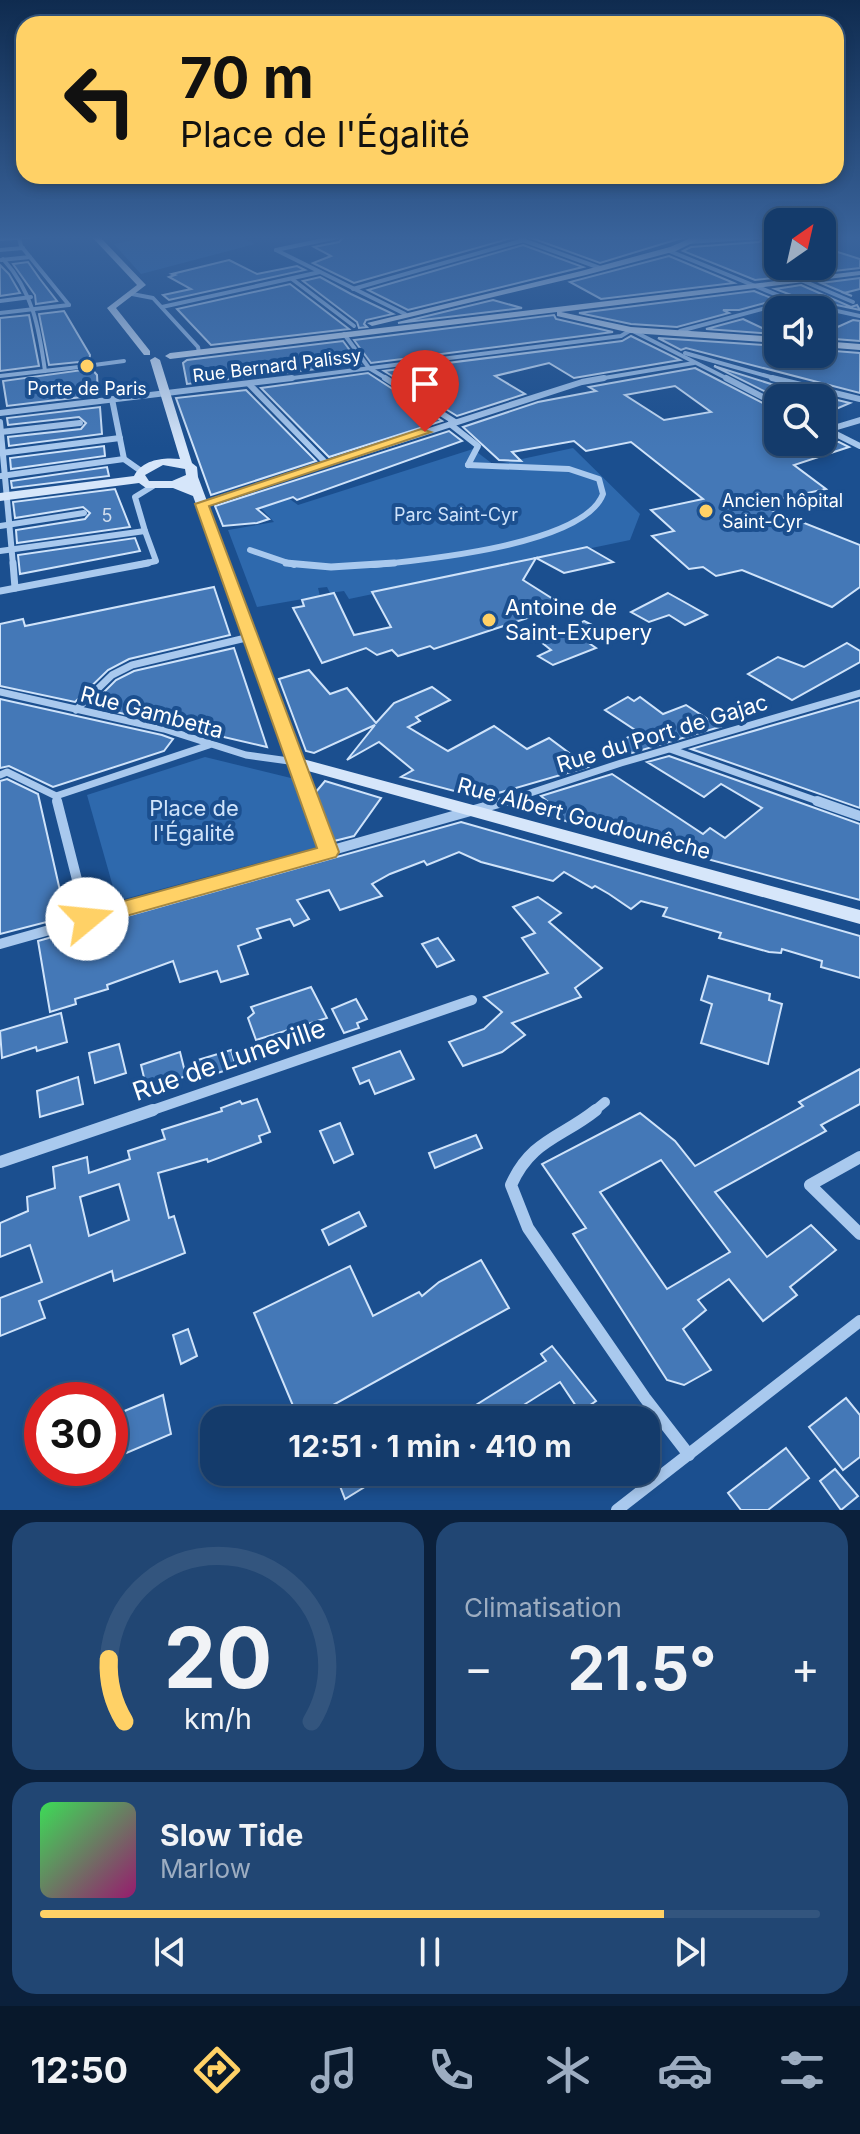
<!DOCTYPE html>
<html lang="fr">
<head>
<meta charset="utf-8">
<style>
  :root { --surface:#143b6b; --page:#214673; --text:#f1f3f6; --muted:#9dadc1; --line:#33557e; --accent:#ffd166 }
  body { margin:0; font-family:Inter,sans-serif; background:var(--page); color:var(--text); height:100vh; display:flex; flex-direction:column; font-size:30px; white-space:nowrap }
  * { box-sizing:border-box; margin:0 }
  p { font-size:26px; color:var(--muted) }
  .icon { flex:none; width:44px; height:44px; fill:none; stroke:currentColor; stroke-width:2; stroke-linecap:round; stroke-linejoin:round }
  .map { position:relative; height:1510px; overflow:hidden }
  .panel { display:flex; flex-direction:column; gap:12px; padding:12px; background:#0b203b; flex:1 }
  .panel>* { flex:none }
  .guide { position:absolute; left:16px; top:16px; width:828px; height:168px; border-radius:24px; box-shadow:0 4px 12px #0003,0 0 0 2px var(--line); background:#ffd166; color:#111; overflow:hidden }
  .needle { width:52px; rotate:34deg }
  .fabs { position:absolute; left:764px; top:208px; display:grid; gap:16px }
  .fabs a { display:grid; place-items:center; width:72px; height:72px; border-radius:16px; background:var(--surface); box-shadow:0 4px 12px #0003,0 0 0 2px var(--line); font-size:40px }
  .speed { position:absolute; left:24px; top:1382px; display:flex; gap:16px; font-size:40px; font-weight:700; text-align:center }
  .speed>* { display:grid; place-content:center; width:104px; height:104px; border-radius:50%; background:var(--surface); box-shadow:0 4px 12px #0003,0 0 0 2px var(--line); line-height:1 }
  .speed .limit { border:12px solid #d22; background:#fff; color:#111 }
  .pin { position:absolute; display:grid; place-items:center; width:68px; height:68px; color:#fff; margin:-82px -34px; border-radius:50% 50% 50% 0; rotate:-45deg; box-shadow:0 0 8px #0007 }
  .pin .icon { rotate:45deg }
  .me { position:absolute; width:88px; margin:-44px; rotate:73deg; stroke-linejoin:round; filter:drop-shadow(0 0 6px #0008) }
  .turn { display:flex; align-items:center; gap:28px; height:168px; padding:0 32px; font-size:36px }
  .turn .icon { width:104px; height:104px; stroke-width:2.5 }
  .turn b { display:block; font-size:56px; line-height:68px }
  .big { font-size:60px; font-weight:700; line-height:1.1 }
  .panel .card { flex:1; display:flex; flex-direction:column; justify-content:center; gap:12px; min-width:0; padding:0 28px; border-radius:24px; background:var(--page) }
  .panel .dial { align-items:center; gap:0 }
  .dial svg { height:208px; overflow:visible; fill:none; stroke:var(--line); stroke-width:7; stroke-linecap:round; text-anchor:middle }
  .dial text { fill:var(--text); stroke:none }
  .song { display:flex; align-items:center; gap:24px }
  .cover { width:96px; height:96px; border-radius:12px; background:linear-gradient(135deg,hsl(130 70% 55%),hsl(320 70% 35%)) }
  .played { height:8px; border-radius:4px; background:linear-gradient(90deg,var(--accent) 80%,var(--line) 80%) }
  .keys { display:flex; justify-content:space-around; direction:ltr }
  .heat { display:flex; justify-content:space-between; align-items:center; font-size:44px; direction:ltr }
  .panel .tiles { flex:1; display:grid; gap:12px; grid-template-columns:1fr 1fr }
  .card:last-child { grid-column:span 2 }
  .trip { position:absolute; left:200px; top:1406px; width:460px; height:80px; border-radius:24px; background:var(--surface); box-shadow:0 4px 12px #0003,0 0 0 2px var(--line); font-weight:700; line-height:80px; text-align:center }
  .tabs { display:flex; height:128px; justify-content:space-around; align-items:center; background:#08182b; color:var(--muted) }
  .tabs .icon { width:56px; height:56px }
  .tabs .active { color:var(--accent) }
  .tabs b { font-size:36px; color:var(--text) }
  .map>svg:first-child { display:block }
</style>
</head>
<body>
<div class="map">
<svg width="860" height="1510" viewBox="0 0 860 1510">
  <rect width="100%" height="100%" fill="#1b4f8f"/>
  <g fill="#2e69ad">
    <path d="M149 237H241L255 244 141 274 114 244Z"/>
    <path d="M573 448 640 514 630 540 349 599 344 591 330 593 327 587 318 588 320 596 257 607 228 530 274 522 259 506 287 497 298 505 473 449 494 465Z"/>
    <path d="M205 757 295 779 321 846 117 901 87 795Z"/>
  </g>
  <g fill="#4478b7" stroke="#cfe3fa" stroke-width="2" fill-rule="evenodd">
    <path d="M343 237H515L354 283 313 263 331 256 314 247 339 242Z"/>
    <path d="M529 237H685L600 263Z"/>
    <path d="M778 237V266H822V237H835L836 248 828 249 860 259V268L755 280 683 251 691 247 759 242 764 238Z"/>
    <path d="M523 245 583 267 408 310 368 290Z"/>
    <path d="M669 256 734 283 601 299 570 282Z"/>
    <path d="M229 260 257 274 297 266 305 270 169 300 163 295 191 289 169 277 175 275 172 274Z"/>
    <path d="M28 262 40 279 57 301 36 304 35 295 13 264Z"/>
    <path d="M0 265 9 274 20 293 0 296Z"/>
    <path d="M320 277 351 294 393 314 366 320 364 324 367 327 359 328 357 322 303 281Z"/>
    <path d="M860 278V289L844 293 852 296 821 283Z"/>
    <path d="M290 284 349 329 211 345 177 309Z"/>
    <path d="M801 285 851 307 857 305 860 310 794 296 775 289Z"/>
    <path d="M754 291 776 300 739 310H723L729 313 677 327 631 324 579 313Z"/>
    <path d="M493 300 522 308 398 323Z"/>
    <path d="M64 311 90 355 89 366 97 375 98 395 7 406 3 381 83 370V365L79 362 49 365 39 314Z"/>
    <path d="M29 315 39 366 0 371V318Z"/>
    <path d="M554 315 556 319 613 332 371 363 354 340Z"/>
    <path d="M743 319 775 334 706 329Z"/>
    <path d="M853 320 860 321V341L822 338V334Z"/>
    <path d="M631 336 680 360 574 378 549 363 495 376 525 394 457 416 384 371 622 341Z"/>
    <path d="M658 338 778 346V354H822V350L860 353V393L686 348 681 350Z"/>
    <path d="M343 341 360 364 187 384 183 363 187 360Z"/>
    <path d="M714 366 771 384 850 403 822 415V398H778Z"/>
    <path d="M695 368 778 411V442H839L849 447 794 465 826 489 756 504 860 545V587L832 607 742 570 716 576 703 567 689 569 652 536 674 531 651 510 703 499 631 442 586 451 574 441 512 452 521 461 499 460 463 427 538 402 596 391 589 387ZM675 386 711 412 664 420 625 395Z"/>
    <path d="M368 373 442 421 329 457 261 388Z"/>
    <path d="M246 390 316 461 211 495 176 398Z"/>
    <path d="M100 407 102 434 9 446 8 437 81 429 86 423 79 417 8 425 7 418Z"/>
    <path d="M449 431 462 441 297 500 293 497 257 509 269 519 257 523 223 526 215 506Z"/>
    <path d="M104 446 105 456 11 469 10 458Z"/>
    <path d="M107 467 109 476 12 488 11 481Z"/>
    <path d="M115 489 130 527 17 543 16 530 85 519 90 513 83 507 15 518 13 502Z"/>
    <path d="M135 538 140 551 20 574 18 555Z"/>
    <path d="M587 547 613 562 564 573 536 558Z"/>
    <path d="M536 558 523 580 564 606 434 649 430 646 398 656 392 650 377 655 366 648 322 663 293 608 304 606 302 600 334 593 354 635 391 627 372 592Z"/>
    <path d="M214 587 230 635 129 659 108 670 75 702 0 686V624L23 619 25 626Z"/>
    <path d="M668 593 686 603 707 615 685 625 669 615 649 622 631 612Z"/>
    <path d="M584 621 602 630 583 639 596 648 553 665 538 656 551 650 541 642Z"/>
    <path d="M847 643 860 651V662L792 700 748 674 778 657 804 667Z"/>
    <path d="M234 648 267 747 90 706 116 680 134 671Z"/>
    <path d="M309 670 330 694 347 688 376 723 394 703 432 687 450 700 416 717 420 721 408 727 448 751 494 726 527 749 549 738 588 767 481 798 401 777 413 770 379 742 347 760 375 725 314 753 306 751 279 679Z"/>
    <path d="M628 697 634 701 640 697 663 714 686 705 720 727 632 753 617 743 638 732 605 710Z"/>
    <path d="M0 699 162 735 173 739 164 751 53 787 9 766 0 768Z"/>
    <path d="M860 700V808L691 749Z"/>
    <path d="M669 756 860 824V900L551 817 555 808 541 796 612 774 703 834 710 828 725 838 762 808 721 784 704 797 647 762Z"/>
    <path d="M7 779 38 794 66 917 0 934V781Z"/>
    <path d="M325 781 381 798 354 836 334 841 315 793Z"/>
    <path d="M461 822 860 936V978L821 967 822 961 782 949 781 953 769 952 719 938 721 933 663 916 667 908 641 901 631 909 609 894 595 886 592 888 564 872 553 881 481 862 459 852 427 865 424 861 390 874 372 884 382 896 340 910 329 890 297 900 309 919 294 926 290 919 257 929 261 938 238 946 248 974 221 982 217 971 180 982 173 961 107 985 108 989 75 999 76 1004 50 1012 38 941Z"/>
    <path d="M538 897 561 913 549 922 602 968 575 988 581 997 512 1023 525 1035 502 1052 463 1066 449 1042 484 1029 502 1012 484 997 548 973 522 938 535 933 513 907Z"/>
    <path d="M438 938 454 960 437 967 422 944Z"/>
    <path d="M708 976 770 994 769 1000 782 1004 768 1064 701 1043 712 1004 701 1000Z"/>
    <path d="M311 987 327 1018 256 1040 248 1018 254 1013 251 1007Z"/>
    <path d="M356 999 367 1019 357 1023 359 1028 344 1033 332 1009Z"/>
    <path d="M61 1013 67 1042 37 1051 36 1047 2 1058 0 1031Z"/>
    <path d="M119 1044 126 1073 95 1083 89 1053Z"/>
    <path d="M231 1050 236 1067 202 1078 198 1060Z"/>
    <path d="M400 1051 414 1079 375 1094 369 1080 360 1084 353 1068Z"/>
    <path d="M180 1052 186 1076 147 1090 141 1065Z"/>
    <path d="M860 1069V1104L821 1125 826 1131 715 1192 767 1257 811 1225 836 1250 790 1287 797 1295 763 1321 729 1279 698 1300 706 1310 683 1329 711 1370 684 1385 667 1380 573 1234 586 1228 542 1164 640 1113 675 1141 695 1166 803 1106 799 1102ZM661 1160 730 1252 667 1289 600 1192Z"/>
    <path d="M78 1077 83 1104 40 1117 37 1091Z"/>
    <path d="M257 1099 270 1132 259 1136 261 1142 208 1162 207 1159 158 1173 169 1218 174 1216 185 1253 114 1281 112 1271 39 1301 45 1318 0 1336V1298L42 1282 30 1245 0 1257V1223L28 1211 27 1197 55 1188 53 1167 87 1157 89 1173 130 1159 128 1151 165 1139 162 1130 222 1111 221 1108 240 1101 242 1104ZM119 1184 129 1220 89 1236 80 1197Z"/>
    <path d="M340 1123 353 1154 334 1163 320 1131Z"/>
    <path d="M476 1135 482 1148 435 1168 429 1153Z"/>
    <path d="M359 1212 366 1226 329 1245 322 1230Z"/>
    <path d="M481 1260 509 1308 306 1420H299L254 1313 350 1266 373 1316 419 1292 422 1296 439 1282Z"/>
    <path d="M188 1329 197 1356 181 1364 173 1335Z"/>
    <path d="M552 1346 596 1401 580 1412 560 1382 511 1413 509 1410 492 1420H452L546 1361 541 1354Z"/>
    <path d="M163 1395 171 1434 110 1460V1417Z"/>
    <path d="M846 1398 860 1415V1457L843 1470 809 1427Z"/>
    <path d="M786 1448 809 1478 768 1510H741L728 1493Z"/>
    <path d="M835 1469 858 1496 841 1510 820 1481Z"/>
    <path d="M352 1472H389L345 1499 338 1481Z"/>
  </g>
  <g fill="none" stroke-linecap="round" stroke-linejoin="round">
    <path stroke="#3d69a0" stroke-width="4" stroke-dasharray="4 2" stroke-linecap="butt" d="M79 367 94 365"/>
    <g stroke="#a9c9ee" stroke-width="4">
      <path d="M19 238 21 246 69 305"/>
      <path d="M0 239 29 237"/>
      <path d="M520 239 600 268"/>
      <path d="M689 242 759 237"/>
      <path d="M0 250 23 248"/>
      <path d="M276 250 405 314"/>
      <path d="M276 250 338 237"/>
      <path d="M667 250 792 301 860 316"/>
      <path d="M3 259C33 292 39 328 45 371"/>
      <path d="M1 260 30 257"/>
      <path d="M292 279 354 326"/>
      <path d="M801 280 853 302"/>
      <path d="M353 289 524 240"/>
      <path d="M132 294 153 298 198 347 199 352"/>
      <path d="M0 301 31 297"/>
      <path d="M162 307 320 272"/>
      <path d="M0 313 69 305"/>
      <path d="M680 331 792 301"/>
      <path d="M344 334 369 368 389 380"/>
      <path d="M685 353 781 380"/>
      <path d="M94 365 124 361"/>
      <path d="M0 376 79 367"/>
      <path d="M277 380 621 336 631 330 730 380"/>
      <path d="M592 380 694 363"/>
    </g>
    <g stroke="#a9c9ee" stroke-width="6">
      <path d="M385 378 455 422"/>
      <path d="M726 378 778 405"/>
      <path d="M772 378 860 399"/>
      <path d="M249 384 326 463"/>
      <path d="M112 399 124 459 141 471"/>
      <path d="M0 413 292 378"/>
      <path d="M0 422 13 565"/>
      <path d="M450 424 478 446 468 465"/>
      <path d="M822 427 860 446"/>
      <path d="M827 430 860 420"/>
      <path d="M1 432 80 423"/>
      <path d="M1 453 120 438"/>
      <path d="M1 476 124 459"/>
      <path d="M202 504 582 382 604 378"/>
      <path d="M0 526 84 513"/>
      <path d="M250 550 294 565"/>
      <path d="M0 551 145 531 135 497 153 486"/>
      <path d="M138 565 156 561 145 531"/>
      <path d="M373 565C423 560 584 545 603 494L599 479 569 469 468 465"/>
    </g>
    <g stroke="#a9c9ee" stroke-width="7">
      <path d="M13 563 15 588"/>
      <path d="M286 563 331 567 394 563"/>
      <path d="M0 591 148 563"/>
      <path d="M0 692 164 729 246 755 296 762 311 803"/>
      <path d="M76 710 112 675 132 665 250 637"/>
      <path d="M670 749 823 803"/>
      <path d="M0 775 7 772 56 796 58 803"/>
      <path d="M56 796 209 745"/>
      <path d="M500 803 621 763 860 693"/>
    </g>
    <g stroke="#a9c9ee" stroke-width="10">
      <path d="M57 801 87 919"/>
      <path d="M310 801 329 852"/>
      <path d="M817 801 860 816"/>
      <path d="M0 944 506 801"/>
      <path d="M147 1112 472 1000"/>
      <path d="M593 1112 605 1102"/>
    </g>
    <g stroke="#a9c9ee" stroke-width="12">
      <path d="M596 1110C561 1138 531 1140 511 1185L528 1228 645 1398 689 1455"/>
      <path d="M860 1157 810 1185 860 1234"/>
      <path d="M0 1162 153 1110"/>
      <path d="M617 1510 860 1321"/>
    </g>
    <g fill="#d6e6fa" fill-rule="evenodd">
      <path d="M92 237H100L146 285 116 308 150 351V355H144L107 308 137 285Z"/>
      <path d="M693 237H704L676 251 586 275 372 326 367 323 581 271 670 247Z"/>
      <path d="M860 271V275L561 312 631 327 778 337V343L631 333 557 316V312L170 359 165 356 170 353Z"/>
      <path d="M822 341 860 344V350L822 347Z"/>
      <path d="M155 357 160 360 192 463 197 467 198 477 303 759 860 910V924L290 766 193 496 173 488H146L139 483 0 501V493L134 476C142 460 162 457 180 459L150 360ZM163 465 185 469 186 475 172 481H149L145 475Z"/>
    </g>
  </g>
  <linearGradient id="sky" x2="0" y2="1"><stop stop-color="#0f2b4f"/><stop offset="0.53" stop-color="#39639b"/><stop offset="1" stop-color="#39639b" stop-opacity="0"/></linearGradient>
  <rect width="860" height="448" fill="url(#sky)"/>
  <path fill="#ffd166" stroke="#a68842" stroke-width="2" d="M421 429 431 432 209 506 339 852 336 857 87 927 80 924 77 919 80 913 317 848 195 504Z"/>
  <g fill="#ffd166" stroke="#1b4f8f" stroke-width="3">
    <circle cx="87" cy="366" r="8"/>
    <circle cx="706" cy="511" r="8"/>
    <circle cx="489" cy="620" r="8"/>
  </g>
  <g text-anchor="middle" stroke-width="8" stroke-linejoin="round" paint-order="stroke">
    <g font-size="18" fill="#fff" stroke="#1b4f8f">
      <text transform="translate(277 366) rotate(-7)" y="6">Rue Bernard Palissy</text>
    </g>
    <g font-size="18" fill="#fff" stroke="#1b4f8f">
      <text x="87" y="395">Porte de Paris</text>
      <text x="722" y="507" text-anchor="start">Ancien hôpital<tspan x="722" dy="21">Saint-Cyr</tspan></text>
    </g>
    <g font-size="18" fill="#cfe3fa" stroke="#1b4f8f">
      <text x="456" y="521">Parc Saint-Cyr</text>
    </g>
    <g font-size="18" fill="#d0dded">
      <text x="107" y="522">5</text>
    </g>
    <g font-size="22" fill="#fff" stroke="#1b4f8f" text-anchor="start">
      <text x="505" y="615">Antoine de<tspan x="505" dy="25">Saint-Exupery</tspan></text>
    </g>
    <g font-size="22" fill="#fff" stroke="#1b4f8f">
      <text transform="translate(152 712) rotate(15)" y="8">Rue Gambetta</text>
      <text transform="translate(662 733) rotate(-17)" y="8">Rue du Port de Gajac</text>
      <text transform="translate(584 818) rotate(15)" y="8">Rue Albert Goudounêche</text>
    </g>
    <g font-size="22" fill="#cfe3fa" stroke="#1b4f8f">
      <text x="194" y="816">Place de<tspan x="194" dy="25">l'Égalité</tspan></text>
    </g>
    <g font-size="26" fill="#fff" stroke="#1b4f8f">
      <text transform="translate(229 1060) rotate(-19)" y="9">Rue de Luneville</text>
    </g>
  </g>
</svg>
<div class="fabs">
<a><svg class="needle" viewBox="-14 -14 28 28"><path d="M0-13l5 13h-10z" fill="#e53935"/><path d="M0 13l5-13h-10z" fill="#9dadc1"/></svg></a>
<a><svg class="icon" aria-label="sound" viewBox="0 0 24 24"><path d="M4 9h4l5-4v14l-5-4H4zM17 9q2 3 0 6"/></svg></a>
<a><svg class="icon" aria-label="search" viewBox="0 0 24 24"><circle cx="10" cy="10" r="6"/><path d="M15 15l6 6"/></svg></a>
</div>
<div class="speed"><div class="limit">30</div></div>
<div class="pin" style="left:425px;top:432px;background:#d93025"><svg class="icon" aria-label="arrive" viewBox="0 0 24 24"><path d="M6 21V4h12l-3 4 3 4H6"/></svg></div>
<svg class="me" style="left:87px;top:919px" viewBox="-20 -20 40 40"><circle r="19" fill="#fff"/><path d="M0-13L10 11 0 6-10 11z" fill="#ffd166"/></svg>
<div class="trip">12:51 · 1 min · 410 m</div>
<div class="guide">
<div class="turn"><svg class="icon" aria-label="left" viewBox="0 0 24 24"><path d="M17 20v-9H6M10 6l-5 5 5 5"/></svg><div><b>70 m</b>Place de l'Égalité</div></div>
</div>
</div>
<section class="panel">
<div class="tiles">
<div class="card dial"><svg viewBox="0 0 100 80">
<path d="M14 69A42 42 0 1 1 86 69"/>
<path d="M14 69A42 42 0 0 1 8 45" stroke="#ffd166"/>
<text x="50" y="56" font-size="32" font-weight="700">20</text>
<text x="50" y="72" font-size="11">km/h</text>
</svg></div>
<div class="card"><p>Climatisation</p>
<div class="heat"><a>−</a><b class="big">21.5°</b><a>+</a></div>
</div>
<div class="card">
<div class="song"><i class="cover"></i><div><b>Slow Tide</b><p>Marlow</p></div></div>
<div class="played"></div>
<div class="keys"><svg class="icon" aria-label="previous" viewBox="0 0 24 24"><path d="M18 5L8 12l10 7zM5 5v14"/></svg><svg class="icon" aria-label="pause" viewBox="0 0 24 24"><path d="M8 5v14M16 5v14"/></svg><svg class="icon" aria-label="next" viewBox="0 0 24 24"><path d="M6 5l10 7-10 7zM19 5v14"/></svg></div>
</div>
</div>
</section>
<nav class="tabs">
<b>12:50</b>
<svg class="icon active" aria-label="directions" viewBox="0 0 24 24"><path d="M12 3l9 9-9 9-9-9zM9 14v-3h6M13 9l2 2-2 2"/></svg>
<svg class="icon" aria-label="music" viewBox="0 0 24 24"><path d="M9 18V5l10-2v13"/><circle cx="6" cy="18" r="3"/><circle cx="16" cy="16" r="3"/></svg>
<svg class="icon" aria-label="phone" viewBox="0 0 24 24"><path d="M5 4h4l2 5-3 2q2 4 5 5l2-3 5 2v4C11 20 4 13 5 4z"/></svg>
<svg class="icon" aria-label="climate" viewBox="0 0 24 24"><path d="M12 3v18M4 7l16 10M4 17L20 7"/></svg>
<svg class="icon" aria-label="car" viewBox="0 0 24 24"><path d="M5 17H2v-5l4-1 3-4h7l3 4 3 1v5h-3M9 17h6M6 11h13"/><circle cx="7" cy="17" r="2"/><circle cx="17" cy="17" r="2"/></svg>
<svg class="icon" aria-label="filters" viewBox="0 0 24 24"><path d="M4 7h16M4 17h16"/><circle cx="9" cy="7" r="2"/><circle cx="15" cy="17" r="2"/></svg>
</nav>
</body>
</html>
